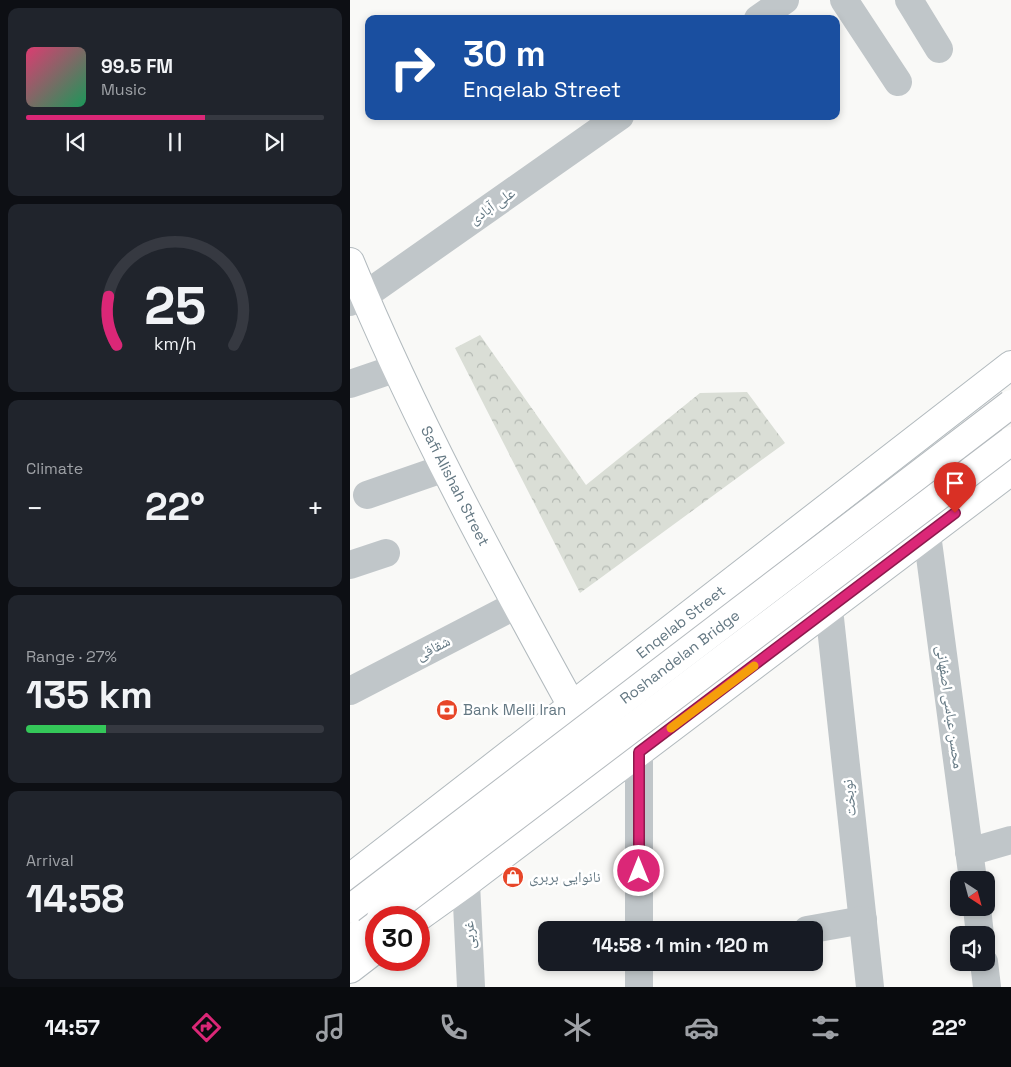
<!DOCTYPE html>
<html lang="en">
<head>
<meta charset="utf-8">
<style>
  :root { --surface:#171b24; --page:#20242c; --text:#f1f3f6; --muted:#9ea1a6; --line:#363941; --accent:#db2777 }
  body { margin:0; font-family:"Space Grotesk","Noto Naskh Arabic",sans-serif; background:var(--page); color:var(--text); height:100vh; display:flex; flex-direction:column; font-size:19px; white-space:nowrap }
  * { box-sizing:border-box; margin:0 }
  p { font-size:16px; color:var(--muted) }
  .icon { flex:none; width:28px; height:28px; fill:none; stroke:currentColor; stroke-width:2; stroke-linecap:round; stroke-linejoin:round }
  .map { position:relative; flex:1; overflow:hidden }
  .details { display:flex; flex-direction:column; gap:8px; padding:8px; background:#0d0f14; width:350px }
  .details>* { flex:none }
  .top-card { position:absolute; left:15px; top:15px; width:475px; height:105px; border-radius:10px; box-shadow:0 2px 8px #0003; background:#1a4fa0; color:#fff; overflow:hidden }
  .needle { width:32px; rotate:144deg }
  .fabs { position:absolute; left:600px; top:871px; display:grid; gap:10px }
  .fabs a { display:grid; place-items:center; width:45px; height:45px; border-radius:10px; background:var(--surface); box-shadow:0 2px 8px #0003; font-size:25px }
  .speed { position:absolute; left:15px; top:906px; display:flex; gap:10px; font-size:25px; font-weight:700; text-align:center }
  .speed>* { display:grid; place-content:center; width:65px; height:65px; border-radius:50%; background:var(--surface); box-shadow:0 2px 8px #0003; line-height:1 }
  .speed .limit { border:8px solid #d22; background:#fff; color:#111 }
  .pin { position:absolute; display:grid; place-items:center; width:42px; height:42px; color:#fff; margin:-51px -21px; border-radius:50% 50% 50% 0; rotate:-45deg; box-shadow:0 0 5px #0007 }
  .pin .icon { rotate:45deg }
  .me { position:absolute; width:55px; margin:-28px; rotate:0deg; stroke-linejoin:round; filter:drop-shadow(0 0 4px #0008) }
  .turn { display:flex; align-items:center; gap:18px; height:105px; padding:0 15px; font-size:22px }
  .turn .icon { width:65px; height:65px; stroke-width:2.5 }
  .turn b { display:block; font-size:35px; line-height:42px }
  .big { font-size:38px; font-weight:700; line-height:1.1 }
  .details .card { flex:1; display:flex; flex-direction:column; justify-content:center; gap:8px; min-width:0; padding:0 18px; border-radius:10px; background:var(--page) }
  .details .dial { align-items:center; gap:0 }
  .dial svg { height:130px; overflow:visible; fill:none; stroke:var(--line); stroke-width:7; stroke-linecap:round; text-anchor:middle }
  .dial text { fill:var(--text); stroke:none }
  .song { display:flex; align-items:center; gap:15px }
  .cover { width:60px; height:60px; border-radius:8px; background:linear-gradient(135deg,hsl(340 70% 55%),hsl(150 70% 35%)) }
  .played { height:5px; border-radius:2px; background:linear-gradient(90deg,var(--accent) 60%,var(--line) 60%) }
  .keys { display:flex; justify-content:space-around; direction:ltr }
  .heat { display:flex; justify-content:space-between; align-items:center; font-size:28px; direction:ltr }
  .charge { height:8px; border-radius:4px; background:linear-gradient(90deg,#34c759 27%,var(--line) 0) }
  .trip { position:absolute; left:188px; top:921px; width:285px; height:50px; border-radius:10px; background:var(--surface); box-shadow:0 2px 8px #0003; font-weight:700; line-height:50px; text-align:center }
  .menu { display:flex; height:80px; justify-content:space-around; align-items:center; background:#090b0e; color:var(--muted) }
  .menu .icon { width:35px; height:35px }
  .menu .on { color:var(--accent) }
  .menu b { font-size:22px; color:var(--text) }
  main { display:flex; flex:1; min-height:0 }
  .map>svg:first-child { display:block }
</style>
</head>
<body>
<main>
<section class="details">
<div class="card">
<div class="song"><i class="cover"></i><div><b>99.5 FM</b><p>Music</p></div></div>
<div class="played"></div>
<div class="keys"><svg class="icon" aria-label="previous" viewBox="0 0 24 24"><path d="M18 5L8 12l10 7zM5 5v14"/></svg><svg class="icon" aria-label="pause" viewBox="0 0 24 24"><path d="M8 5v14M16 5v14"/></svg><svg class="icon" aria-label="next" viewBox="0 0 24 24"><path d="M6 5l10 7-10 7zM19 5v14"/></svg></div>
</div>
<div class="card dial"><svg viewBox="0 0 100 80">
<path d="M14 69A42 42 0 1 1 86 69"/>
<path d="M14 69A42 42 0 0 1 9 39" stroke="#db2777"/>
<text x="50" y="56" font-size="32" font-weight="700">25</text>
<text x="50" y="72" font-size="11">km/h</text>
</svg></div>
<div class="card"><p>Climate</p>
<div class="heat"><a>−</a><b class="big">22°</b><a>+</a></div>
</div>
<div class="card"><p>Range · 27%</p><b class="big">135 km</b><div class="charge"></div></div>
<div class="card"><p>Arrival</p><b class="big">14:58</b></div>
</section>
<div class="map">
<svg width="661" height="987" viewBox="0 0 661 987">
  <defs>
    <pattern id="forest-crowns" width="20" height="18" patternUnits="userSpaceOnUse" patternTransform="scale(1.25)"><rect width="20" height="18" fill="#daded6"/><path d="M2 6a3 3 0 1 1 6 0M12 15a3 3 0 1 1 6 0" fill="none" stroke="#b4b9b3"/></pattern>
  </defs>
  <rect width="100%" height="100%" fill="#f9f9f7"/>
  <path fill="url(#forest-crowns)" d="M130 335 236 485 350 393 397 392 435 443 230 593 105 348Z"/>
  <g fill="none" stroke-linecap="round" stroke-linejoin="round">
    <g stroke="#b2babe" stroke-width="30">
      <g id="secondary">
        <path d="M0 262C63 415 142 561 222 706"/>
        <path d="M0 878 661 365"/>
        <path d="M67 918 116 883 661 471"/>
        <path d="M0 969 26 949"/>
      </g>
    </g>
    <g stroke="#b4babe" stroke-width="30">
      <path id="primary" d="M0 941 26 921"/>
    </g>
    <g stroke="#c0c6c9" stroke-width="28">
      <path d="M494 0 548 82"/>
      <path d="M559 0 589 49"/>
      <path d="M408 19 435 0"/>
      <path d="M0 302 14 296 270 116"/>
      <path d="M0 384 47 368"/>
      <path d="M17 495 95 468"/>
      <path d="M577 534 623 880"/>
      <path d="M0 565 36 553"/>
      <path d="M479 609 520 987"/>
      <path d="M0 691 166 605"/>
      <path d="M289 752V930"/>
      <path d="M619 852 661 840"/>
      <path d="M116 883 121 987"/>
      <path d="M627 908 630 935"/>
      <path d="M457 930 513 920"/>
      <path d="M289 962V987"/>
      <path d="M634 962 637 987"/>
    </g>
    <use href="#secondary" stroke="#fff" stroke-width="28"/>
    <use href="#primary" stroke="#fff" stroke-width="28"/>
    <g stroke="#b4babe" stroke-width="30" stroke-linecap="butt">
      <g id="primary-bridge">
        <path d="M0 909 661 404"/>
        <path d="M31 918 661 441"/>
      </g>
    </g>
    <use href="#primary-bridge" stroke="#fff" stroke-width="28"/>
  </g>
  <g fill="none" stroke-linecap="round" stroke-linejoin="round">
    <g stroke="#8e194d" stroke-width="12">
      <path id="route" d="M289 871V752L605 513"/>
    </g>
    <use href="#route" stroke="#db2777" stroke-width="9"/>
    <path stroke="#f59e0b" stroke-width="9" d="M321 728 404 666"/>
  </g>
  <defs>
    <g id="bank-disc" transform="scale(1.125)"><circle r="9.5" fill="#e74629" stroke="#fff"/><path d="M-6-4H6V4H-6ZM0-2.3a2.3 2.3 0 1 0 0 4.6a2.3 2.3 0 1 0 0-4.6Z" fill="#fff"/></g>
    <g id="shop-disc" transform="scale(1.125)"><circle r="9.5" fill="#e74629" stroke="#fff"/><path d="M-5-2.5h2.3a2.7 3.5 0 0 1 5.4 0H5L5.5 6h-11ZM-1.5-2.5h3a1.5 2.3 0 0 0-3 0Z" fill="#fff"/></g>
  </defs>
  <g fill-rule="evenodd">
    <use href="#bank-disc" x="97" y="710"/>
    <use href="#shop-disc" x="163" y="877"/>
  </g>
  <g text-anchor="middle" stroke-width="5" stroke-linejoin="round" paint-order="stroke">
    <g font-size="15" fill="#647883" stroke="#fff">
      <text transform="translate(142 206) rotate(-35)" y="5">علی آبادی</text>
      <text transform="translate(105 486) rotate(63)" y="5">Safi Alishah Street</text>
      <text transform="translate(331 622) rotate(-38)" y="5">Enqelab Street</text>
      <text transform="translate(83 648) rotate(-27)" y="5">شقاقی</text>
      <text transform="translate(330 657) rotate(-37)" y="5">Roshandelan Bridge</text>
      <text transform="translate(600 707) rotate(82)" y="5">محسن عباسی اصفهانی</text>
      <text transform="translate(499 798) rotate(-96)" y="5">نوبخت</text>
      <text transform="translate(119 935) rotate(-93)" y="5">غربی</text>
    </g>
    <g font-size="15" fill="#647883" stroke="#fff" text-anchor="start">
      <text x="113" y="715">Bank Melli Iran</text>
      <text x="179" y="882">نانوایی بربری</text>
    </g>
  </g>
</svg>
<div class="fabs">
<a><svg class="needle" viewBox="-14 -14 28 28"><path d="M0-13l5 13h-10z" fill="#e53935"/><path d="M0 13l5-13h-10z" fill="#9ea1a6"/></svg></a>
<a><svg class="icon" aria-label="sound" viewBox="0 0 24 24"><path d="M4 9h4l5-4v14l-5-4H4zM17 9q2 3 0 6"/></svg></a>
</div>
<div class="speed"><div class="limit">30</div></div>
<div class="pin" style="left:605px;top:513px;background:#d93025"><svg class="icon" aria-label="arrive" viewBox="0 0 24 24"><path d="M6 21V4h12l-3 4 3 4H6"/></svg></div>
<svg class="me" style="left:289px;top:871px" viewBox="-20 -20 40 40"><circle r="17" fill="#db2777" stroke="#fff" stroke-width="3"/><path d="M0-11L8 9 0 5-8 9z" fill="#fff"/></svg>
<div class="trip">14:58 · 1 min · 120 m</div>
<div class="top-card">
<div class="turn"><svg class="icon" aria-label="right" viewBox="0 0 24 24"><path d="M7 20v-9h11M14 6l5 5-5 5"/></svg><div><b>30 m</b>Enqelab Street</div></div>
</div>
</div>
</main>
<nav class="menu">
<b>14:57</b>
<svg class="icon on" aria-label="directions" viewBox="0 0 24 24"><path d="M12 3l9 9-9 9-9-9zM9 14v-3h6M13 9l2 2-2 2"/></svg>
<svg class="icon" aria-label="music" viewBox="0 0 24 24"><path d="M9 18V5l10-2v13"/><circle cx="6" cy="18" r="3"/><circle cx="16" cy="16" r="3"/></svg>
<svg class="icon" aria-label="phone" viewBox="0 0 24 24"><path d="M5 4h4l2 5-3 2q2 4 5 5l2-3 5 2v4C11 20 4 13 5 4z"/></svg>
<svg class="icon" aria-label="climate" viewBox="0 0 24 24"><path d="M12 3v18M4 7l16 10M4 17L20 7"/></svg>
<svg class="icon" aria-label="car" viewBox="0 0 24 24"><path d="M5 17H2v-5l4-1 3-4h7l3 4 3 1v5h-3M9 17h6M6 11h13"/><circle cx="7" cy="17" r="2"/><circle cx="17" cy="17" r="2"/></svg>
<svg class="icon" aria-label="filters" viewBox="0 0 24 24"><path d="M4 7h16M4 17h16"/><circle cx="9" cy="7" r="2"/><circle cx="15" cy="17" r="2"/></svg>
<b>22°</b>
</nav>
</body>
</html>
